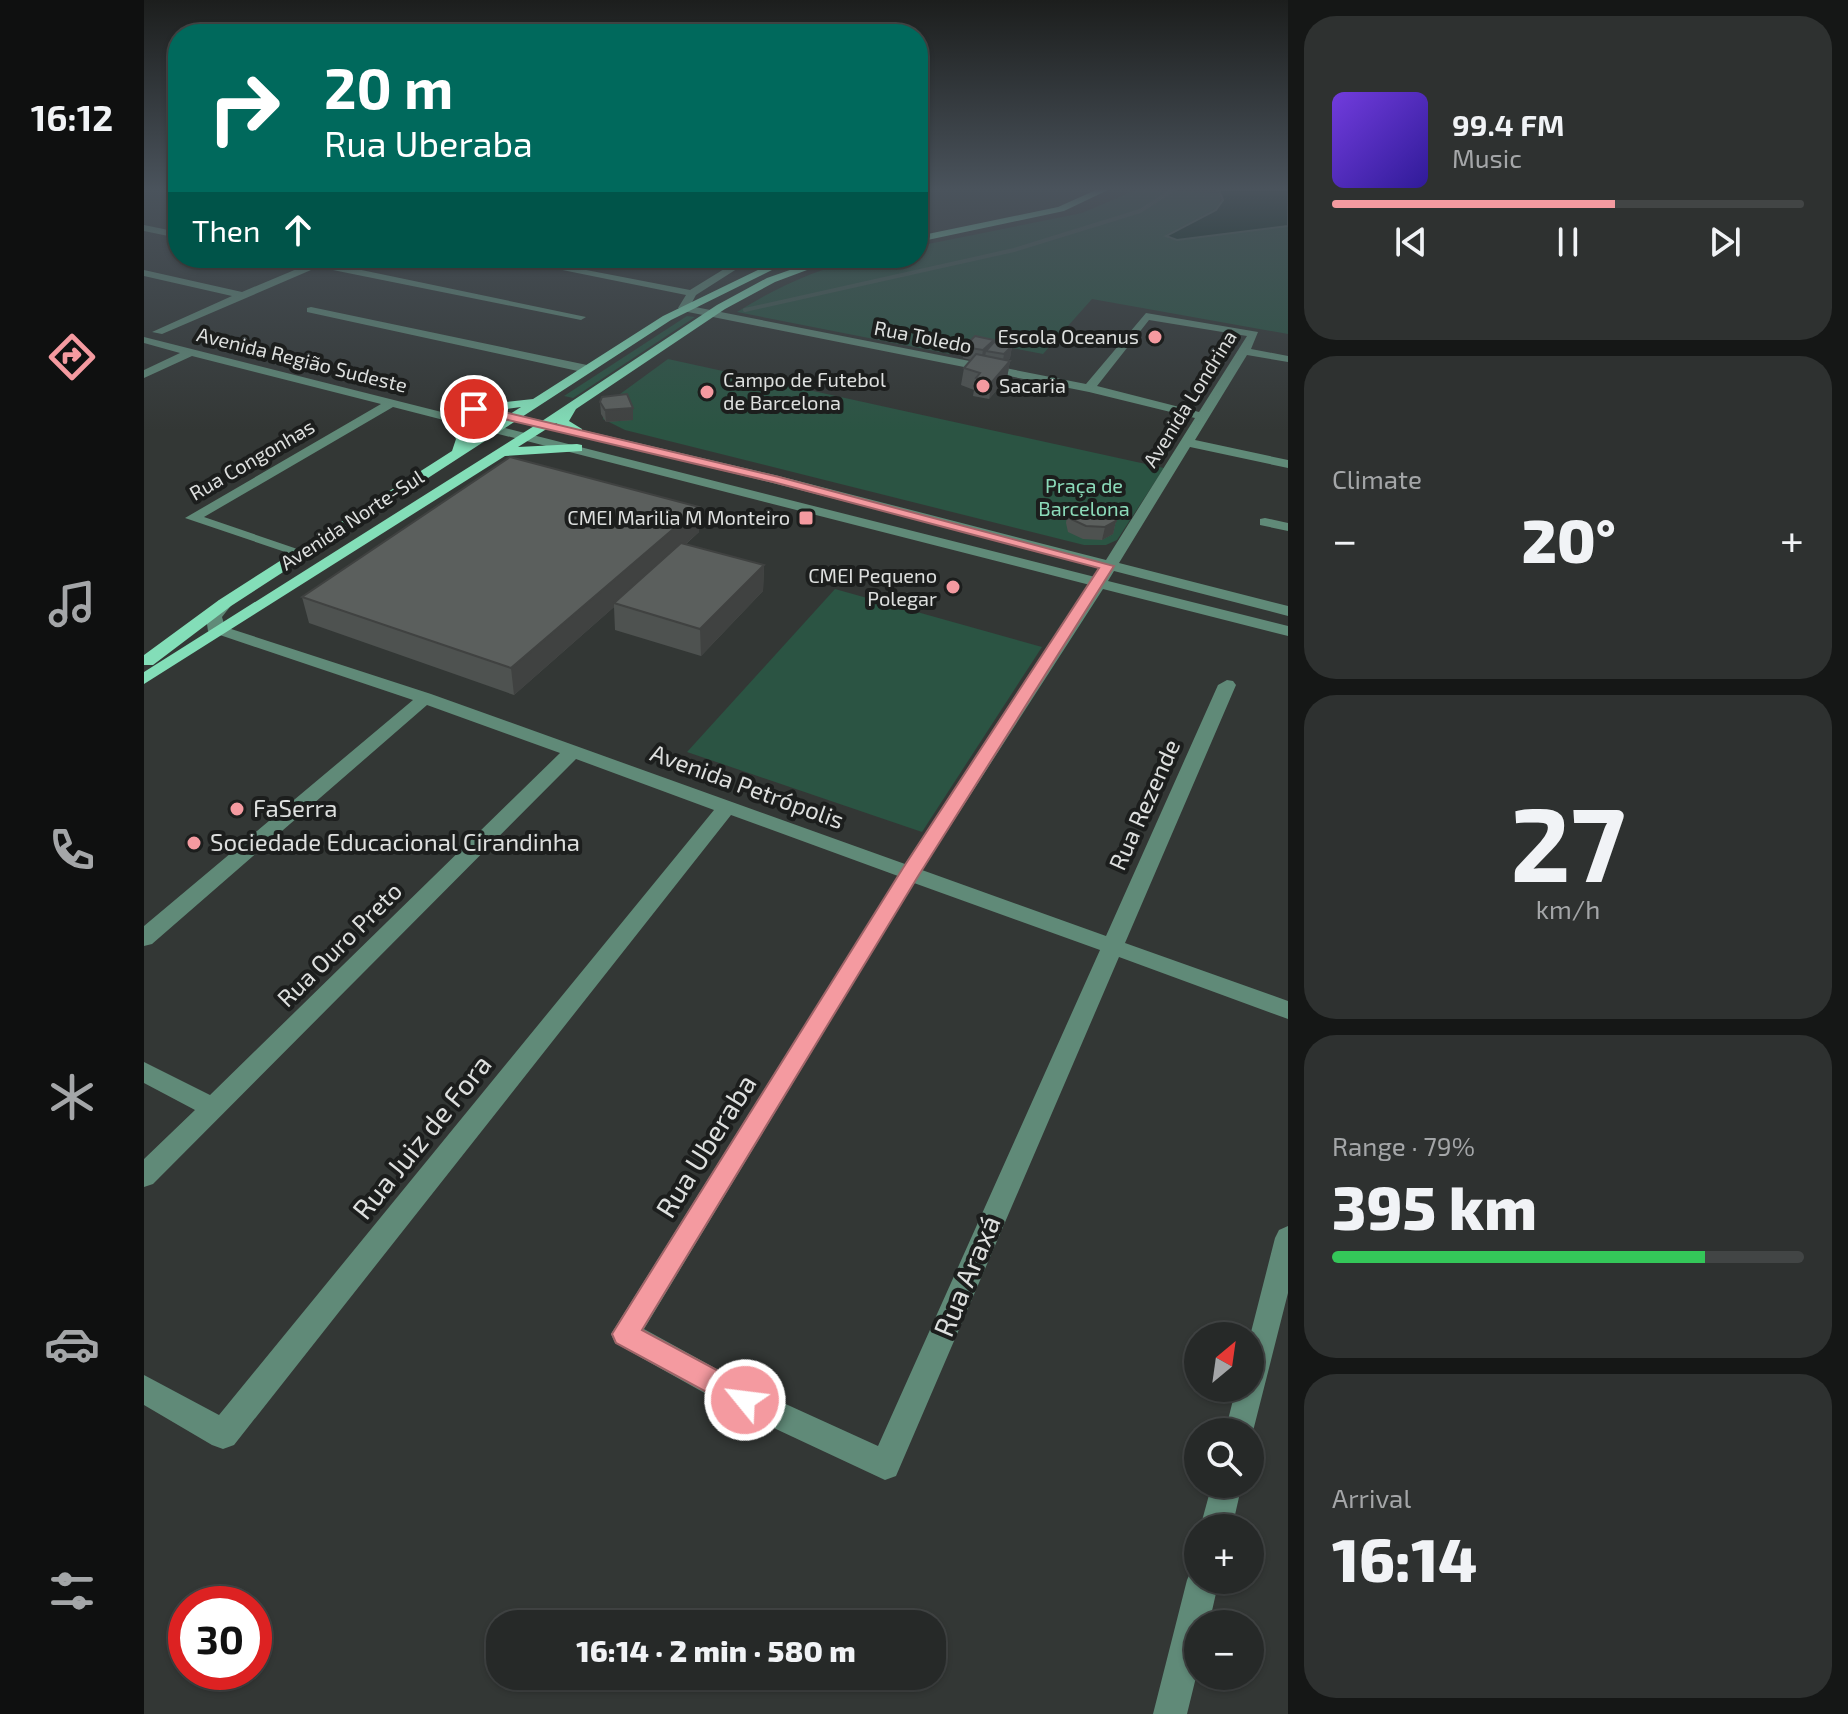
<!DOCTYPE html>
<html lang="en">
<head>
<meta charset="utf-8">
<style>
  :root { --surface:#262928; --page:#2e3130; --text:#f1f3f6; --muted:#a4a6a8; --line:#424545; --accent:#f49aa0 }
  body { margin:0; font-family:"Exo 2",sans-serif; background:var(--page); color:var(--text); height:100vh; display:flex; flex-direction:column; font-size:30px; white-space:nowrap }
  * { box-sizing:border-box; margin:0 }
  p { font-size:26px; color:var(--muted) }
  .icon { flex:none; width:44px; height:44px; fill:none; stroke:currentColor; stroke-width:2; stroke-linecap:round; stroke-linejoin:round }
  .map { position:relative; flex:1; overflow:hidden }
  .panel { display:flex; flex-direction:column; gap:16px; padding:16px; background:#151716; width:560px }
  .panel>* { flex:none }
  .hud { position:absolute; left:24px; top:24px; width:760px; height:244px; border-radius:32px; box-shadow:0 2px 6px #0004,0 0 0 2px var(--line); background:#00695c; color:#fff; overflow:hidden }
  .needle { width:52px; rotate:29deg }
  .tools { position:absolute; left:1040px; top:1322px; display:grid; gap:16px }
  .tools a { display:grid; place-items:center; width:80px; height:80px; border-radius:50%; background:var(--surface); box-shadow:0 2px 6px #0004,0 0 0 2px var(--line); font-size:40px }
  .speed { position:absolute; left:24px; top:1586px; display:flex; gap:16px; font-size:40px; font-weight:700; text-align:center }
  .speed>* { display:grid; place-content:center; width:104px; height:104px; border-radius:50%; background:var(--surface); box-shadow:0 2px 6px #0004,0 0 0 2px var(--line); line-height:1 }
  .speed .limit { border:12px solid #d22; background:#fff; color:#111 }
  .pin { position:absolute; display:grid; place-items:center; width:68px; height:68px; color:#fff; margin:-34px; border:4px solid #fff; border-radius:50%; box-shadow:0 2px 8px #0007 }
  .me { position:absolute; width:88px; margin:-44px; rotate:299deg; stroke-linejoin:round; filter:drop-shadow(0 0 6px #0008) }
  .turn { display:flex; align-items:center; gap:28px; height:168px; padding:0 24px; font-size:36px }
  .turn .icon { width:104px; height:104px; stroke-width:2.5 }
  .turn b { display:block; font-size:56px; line-height:68px }
  .then { display:flex; align-items:center; height:76px; padding:0 24px; background:#0003; gap:16px; font-size:30px }
  .big { font-size:60px; font-weight:800; line-height:1.1 }
  .panel .tile { flex:1; display:flex; flex-direction:column; justify-content:center; gap:12px; min-width:0; padding:0 28px; border-radius:32px; background:var(--page) }
  .panel .dial { align-items:center; gap:0 }
  .dial b { font-size:104px; line-height:1 }
  .song { display:flex; align-items:center; gap:24px }
  .cover { width:96px; height:96px; border-radius:12px; background:linear-gradient(135deg,hsl(260 70% 55%),hsl(250 70% 35%)) }
  .played { height:8px; border-radius:4px; background:linear-gradient(90deg,var(--accent) 60%,var(--line) 60%) }
  .keys { display:flex; justify-content:space-around; direction:ltr }
  .heat { display:flex; justify-content:space-between; align-items:center; font-size:44px; direction:ltr }
  .charge { height:12px; border-radius:6px; background:linear-gradient(90deg,#34c759 79%,var(--line) 0) }
  .trip { position:absolute; left:342px; top:1610px; width:460px; height:80px; border-radius:32px; background:var(--surface); box-shadow:0 2px 6px #0004,0 0 0 2px var(--line); font-weight:800; line-height:80px; text-align:center }
  main { display:flex; flex:1; min-height:0 }
  .tab-bar { display:flex; flex-direction:column; width:144px; justify-content:space-around; align-items:center; background:#0f1010; color:var(--muted) }
  .tab-bar .icon { width:56px; height:56px }
  .tab-bar .selected { color:var(--accent) }
  .tab-bar b { font-size:36px; color:var(--text) }
  .map>svg:first-child { display:block }
</style>
</head>
<body>
<main>
<nav class="tab-bar">
<b>16:12</b>
<svg class="icon selected" aria-label="directions" viewBox="0 0 24 24"><path d="M12 3l9 9-9 9-9-9zM9 14v-3h6M13 9l2 2-2 2"/></svg>
<svg class="icon" aria-label="music" viewBox="0 0 24 24"><path d="M9 18V5l10-2v13"/><circle cx="6" cy="18" r="3"/><circle cx="16" cy="16" r="3"/></svg>
<svg class="icon" aria-label="phone" viewBox="0 0 24 24"><path d="M5 4h4l2 5-3 2q2 4 5 5l2-3 5 2v4C11 20 4 13 5 4z"/></svg>
<svg class="icon" aria-label="climate" viewBox="0 0 24 24"><path d="M12 3v18M4 7l16 10M4 17L20 7"/></svg>
<svg class="icon" aria-label="car" viewBox="0 0 24 24"><path d="M5 17H2v-5l4-1 3-4h7l3 4 3 1v5h-3M9 17h6M6 11h13"/><circle cx="7" cy="17" r="2"/><circle cx="17" cy="17" r="2"/></svg>
<svg class="icon" aria-label="filters" viewBox="0 0 24 24"><path d="M4 7h16M4 17h16"/><circle cx="9" cy="7" r="2"/><circle cx="15" cy="17" r="2"/></svg>
</nav>
<div class="map">
<svg width="1144" height="1714" viewBox="0 0 1144 1714">
  <rect width="100%" height="100%" fill="#333735"/>
  <g fill="#2b5443">
    <path d="M992 190 1077 193 1075 207 1022 235 1026 239 1144 226V334L948 299 899 354 821 339 806 354 593 312C631 288 674 268 718 259 736 255 756 258 774 258V246L938 213Z"/>
    <path d="M543 316 551 317 429 398 420 396Z"/>
    <path d="M524 359 1020 468 973 540 962 545H940L481 430 459 419 461 405Z"/>
    <path d="M691 589 898 647 778 832 543 752Z"/>
  </g>
  <path fill="#002316" stroke="#425b52" stroke-width="2" d="M1075 190H1144V226L1033 240 1022 236 1072 210 1079 200Z"/>
  <g fill="none" stroke-linecap="round" stroke-linejoin="round">
    <path stroke="#425b52" stroke-width="4" d="M601 310 870 250 996 211 1029 190"/>
    <g fill="#608a78" fill-rule="evenodd">
      <path d="M28 191 34 192V198L25 196Z"/>
      <path d="M0 225 34 232V238L0 231Z"/>
      <path d="M179 258H187L184 263 442 317 437 320 174 267 18 334 8 332 88 296 0 276V270L98 292Z"/>
      <path d="M359 258H380L546 290 598 258H610L552 295 546 306 942 384 1002 313 1114 332 1107 349 1144 356V362L1103 355 1051 440 1144 460V468L1046 447 975 563 1144 606V616L970 571 964 581 1144 626V636L959 589 778 870 962 936 1074 685 1083 680 1089 681 1092 685 981 943 1144 1001V1019L975 957 752 1476 741 1480 591 1410 471 1343 467 1334 754 876 587 815 90 1445 79 1449 68 1445 0 1405V1375L75 1415 570 810 432 759 9 1184 0 1187V1159L51 1110 0 1083V1062L66 1095 416 753 283 705 8 944 0 946V926L269 700 64 631 62 617 75 600H87L89 603 78 617 81 627 287 694 761 864 946 585 249 407 60 517 168 554 161 558 156 557 41 518 237 404 48 356 0 378V370L36 353 0 343V337L951 577 957 567 629 483 313 406 319 402 631 475 962 560 1051 418 945 392 539 311 534 308 542 295ZM1005 320 1103 336 1055 412 953 386ZM770 883 956 950 734 1446 611 1390 500 1329Z"/>
      <path d="M167 307 443 365 449 369 443 373 163 312V308Z"/>
      <path d="M1121 518 1144 523V531L1116 525V519Z"/>
      <path d="M1144 1226V1293L1106 1443V1432H1081L1092 1388H1106V1336L1131 1238 1135 1230Z"/>
      <path d="M1068 1484H1098L1088 1528H1056Z"/>
      <path d="M1054 1566V1580H1075L1065 1624H1054V1669L1043 1714H1009L1043 1580 1048 1569Z"/>
    </g>
    <g fill="#83deb8" fill-rule="evenodd">
      <path d="M952 190H964L920 211 774 242V236L914 207Z"/>
      <path d="M680 258H695L631 282 581 309 432 409 425 421 438 429V435H428L412 423 374 447 433 444 438 445V451L361 456 0 684V672L398 421 573 305 623 278Z"/>
      <path d="M624 265 628 270 527 320 87 606 9 665H0V655L75 600 308 451 312 439 300 417 302 414H310L324 441 377 407 330 413 324 409 326 406 389 399 519 316Z"/>
    </g>
  </g>
  <g fill="#4e5250">
    <path d="M850 340 849 344 868 346 866 358 864 360 866 361 863 378 845 399 829 396 830 390 817 385 820 368 827 360 819 358 820 347Z"/>
    <path d="M456 402 489 420 462 422 457 414Z"/>
    <path d="M555 507V532L542 544 620 565 619 591 557 656 471 630 470 607 370 695 165 623 158 597Z"/>
    <path d="M924 510 972 521 969 534 958 540 939 539 924 532 922 523Z"/>
  </g>
  <g fill="#404241">
    <path d="M850 340 848 351H842L841 358 837 362 839 350Z"/>
    <path d="M868 346 866 358 858 366 860 354Z"/>
    <path d="M866 361 863 378 845 399 848 382Z"/>
    <path d="M489 408V420L462 422 461 410Z"/>
    <path d="M555 507V532L473 604 470 603V607L370 695 367 668Z"/>
    <path d="M972 521 969 534 958 540 961 527Z"/>
    <path d="M620 565 619 591 557 656 556 629Z"/>
  </g>
  <g fill="#5b5f5d" stroke="#404241" stroke-width="2">
    <path d="M831 336 850 340 839 350 820 347Z"/>
    <path d="M850 342 868 346 860 354 842 351Z"/>
    <path d="M832 354 866 361 848 382 832 378 836 373 820 368Z"/>
    <path d="M483 394 489 408 461 410 456 402 458 397Z"/>
    <path d="M366 457 555 507 367 668 158 597Z"/>
    <path d="M936 505H954L969 512 972 521 961 527 942 526 927 519 924 510Z"/>
    <path d="M537 543 620 565 556 629 470 603Z"/>
  </g>
  <linearGradient id="sky" x2="0" y2="1"><stop stop-color="#1c1e1d"/><stop offset="0.44" stop-color="#4a535c"/><stop offset="1" stop-color="#4a535c" stop-opacity="0"/></linearGradient>
  <rect width="1144" height="430" fill="url(#sky)"/>
  <path fill="#f49aa0" stroke="#9f6468" stroke-width="2" d="M330 405 635 477 970 566 773 878 498 1330 610 1390 614 1400 610 1409 601 1413 472 1343 468 1334 759 868 955 568 629 482 326 411Z"/>
  <g fill="#f49aa0" stroke="#1c1e1d" stroke-width="3">
    <circle cx="1011" cy="337" r="8"/>
    <circle cx="839" cy="386" r="8"/>
    <circle cx="563" cy="392" r="8"/>
    <rect x="654" y="510" width="16" height="16" rx="4"/>
    <circle cx="809" cy="587" r="8"/>
    <circle cx="93" cy="809" r="8"/>
    <circle cx="50" cy="843" r="8"/>
  </g>
  <g text-anchor="middle" stroke-width="8" stroke-linejoin="round" paint-order="stroke">
    <g font-size="20" fill="#dddfde" stroke="#1c1e1d">
      <text transform="translate(779 337) rotate(11)" y="7">Rua Toledo</text>
      <text transform="translate(158 360) rotate(14)" y="7">Avenida Região Sudeste</text>
      <text transform="translate(1046 399) rotate(-58)" y="7">Avenida Londrina</text>
      <text transform="translate(108 460) rotate(-30)" y="7">Rua Congonhas</text>
      <text transform="translate(208 520) rotate(-33)" y="7">Avenida Norte-Sul</text>
    </g>
    <g font-size="20" fill="#dddfde" stroke="#1c1e1d" text-anchor="end">
      <text x="995" y="344">Escola Oceanus</text>
      <text x="579" y="387" text-anchor="start">Campo de Futebol<tspan x="579" dy="23">de Barcelona</tspan></text>
      <text x="855" y="393" text-anchor="start">Sacaria</text>
      <text x="646" y="525">CMEI Marilia M Monteiro</text>
      <text x="793" y="583">CMEI Pequeno<tspan x="793" dy="23">Polegar</tspan></text>
    </g>
    <g font-size="20" fill="#8bdab9" stroke="#1c1e1d">
      <text x="940" y="493">Praça de<tspan x="940" dy="23">Barcelona</tspan></text>
    </g>
    <g font-size="24" fill="#dddfde" stroke="#1c1e1d">
      <text transform="translate(603 787) rotate(20)" y="8">Avenida Petrópolis</text>
      <text transform="translate(1001 805) rotate(-66)" y="8">Rua Rezende</text>
      <text transform="translate(196 945) rotate(-45)" y="8">Rua Ouro Preto</text>
    </g>
    <g font-size="24" fill="#dddfde" stroke="#1c1e1d" text-anchor="start">
      <text x="109" y="817">FaSerra</text>
      <text x="66" y="851">Sociedade Educacional Cirandinha</text>
    </g>
    <g font-size="28" fill="#dddfde" stroke="#1c1e1d">
      <text transform="translate(278 1137) rotate(-51)" y="10">Rua Juiz de Fora</text>
      <text transform="translate(562 1146) rotate(-58)" y="10">Rua Uberaba</text>
      <text transform="translate(823 1276) rotate(-67)" y="10">Rua Araxá</text>
    </g>
  </g>
</svg>
<div class="tools">
<a><svg class="needle" viewBox="-14 -14 28 28"><path d="M0-13l5 13h-10z" fill="#e53935"/><path d="M0 13l5-13h-10z" fill="#a4a6a8"/></svg></a>
<a><svg class="icon" aria-label="search" viewBox="0 0 24 24"><circle cx="10" cy="10" r="6"/><path d="M15 15l6 6"/></svg></a>
<a>+</a>
<a>−</a>
</div>
<div class="speed"><div class="limit">30</div></div>
<div class="pin" style="left:330px;top:409px;background:#d93025"><svg class="icon" aria-label="arrive" viewBox="0 0 24 24"><path d="M6 21V4h12l-3 4 3 4H6"/></svg></div>
<svg class="me" style="left:601px;top:1400px" viewBox="-20 -20 40 40"><circle r="17" fill="#f49aa0" stroke="#fff" stroke-width="3"/><path d="M0-11L8 9 0 5-8 9z" fill="#fff"/></svg>
<div class="trip">16:14 · 2 min · 580 m</div>
<div class="hud">
<div class="turn"><svg class="icon" aria-label="right" viewBox="0 0 24 24"><path d="M7 20v-9h11M14 6l5 5-5 5"/></svg><div><b>20 m</b>Rua Uberaba</div></div>
<div class="then">Then<svg class="icon" aria-label="ahead" viewBox="0 0 24 24"><path d="M12 20V5M6 11l6-6 6 6"/></svg></div>
</div>
</div>
<section class="panel">
<div class="tile">
<div class="song"><i class="cover"></i><div><b>99.4 FM</b><p>Music</p></div></div>
<div class="played"></div>
<div class="keys"><svg class="icon" aria-label="previous" viewBox="0 0 24 24"><path d="M18 5L8 12l10 7zM5 5v14"/></svg><svg class="icon" aria-label="pause" viewBox="0 0 24 24"><path d="M8 5v14M16 5v14"/></svg><svg class="icon" aria-label="next" viewBox="0 0 24 24"><path d="M6 5l10 7-10 7zM19 5v14"/></svg></div>
</div>
<div class="tile"><p>Climate</p>
<div class="heat"><a>−</a><b class="big">20°</b><a>+</a></div>
</div>
<div class="tile dial"><b>27</b><p>km/h</p></div>
<div class="tile"><p>Range · 79%</p><b class="big">395 km</b><div class="charge"></div></div>
<div class="tile"><p>Arrival</p><b class="big">16:14</b></div>
</section>
</main>
</body>
</html>
